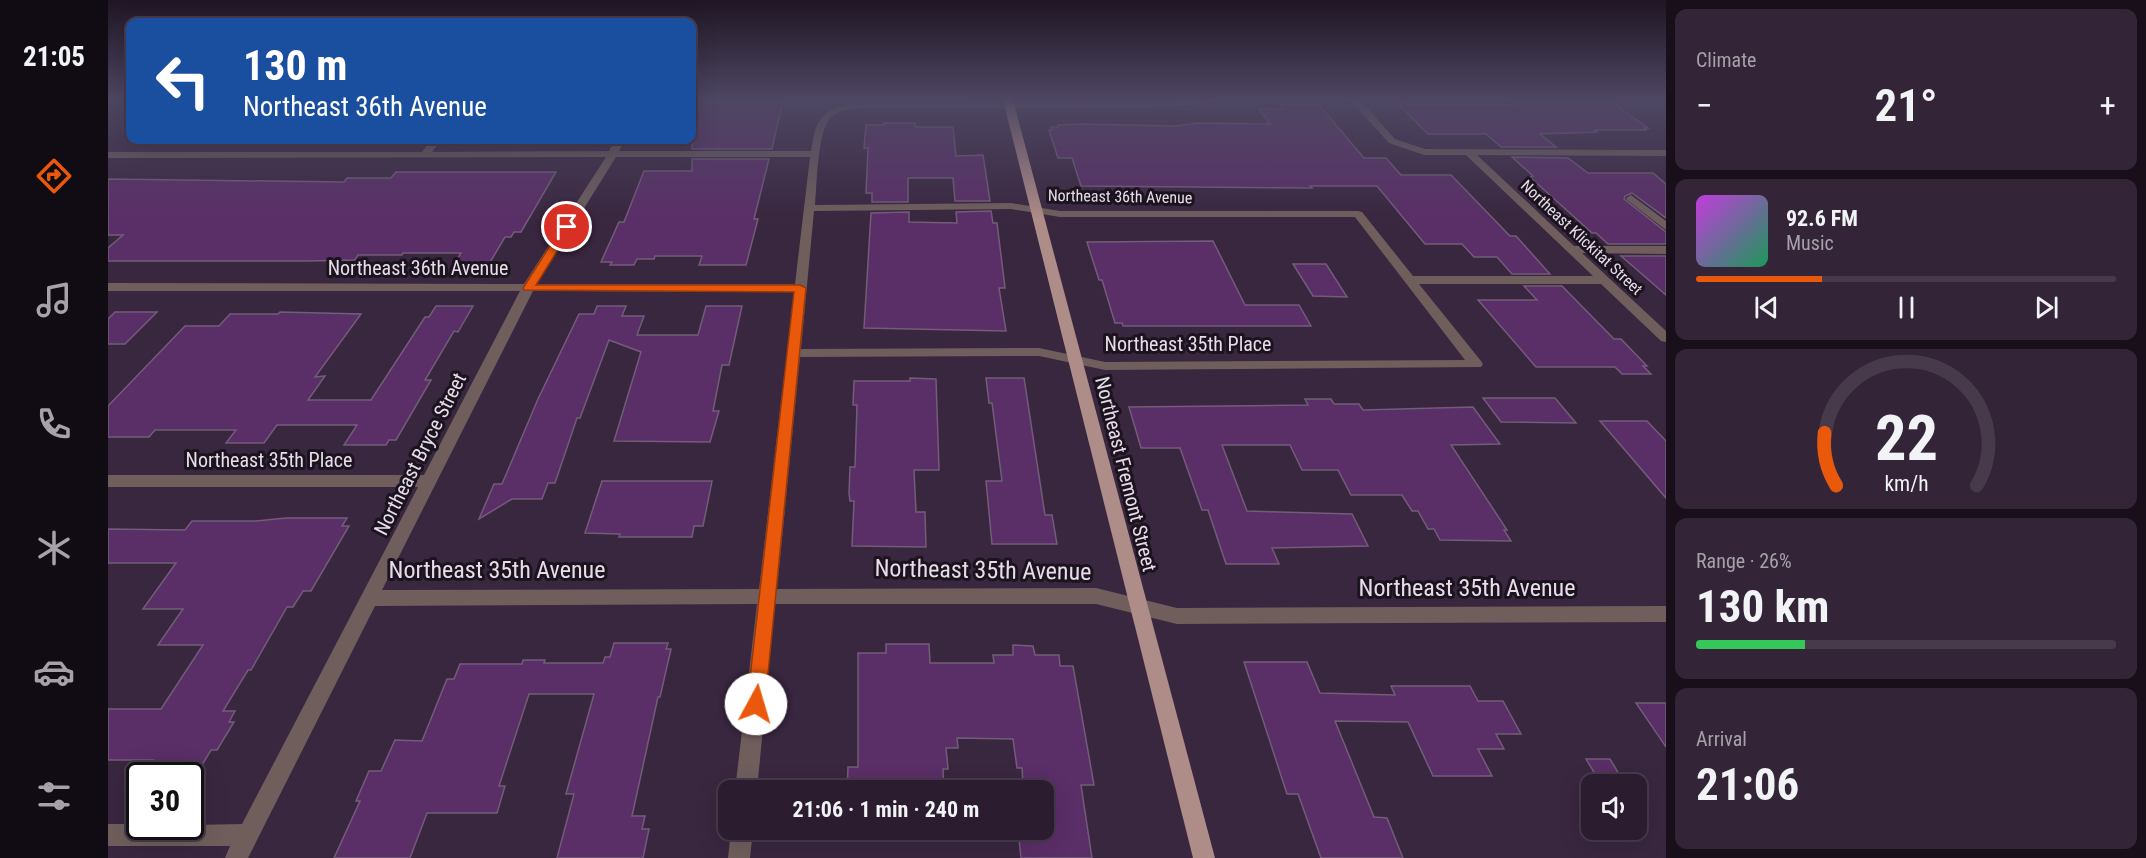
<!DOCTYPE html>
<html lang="en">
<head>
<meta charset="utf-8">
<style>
  :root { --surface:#2b1c2f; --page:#332537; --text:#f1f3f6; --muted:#a6a1aa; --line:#473a4b; --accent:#ea580c }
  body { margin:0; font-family:"Roboto Condensed",sans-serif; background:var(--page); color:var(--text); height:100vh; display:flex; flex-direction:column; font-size:22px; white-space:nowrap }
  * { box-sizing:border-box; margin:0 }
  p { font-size:20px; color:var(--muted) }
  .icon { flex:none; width:33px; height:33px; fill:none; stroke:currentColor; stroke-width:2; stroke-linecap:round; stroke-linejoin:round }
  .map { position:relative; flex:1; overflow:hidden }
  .sheet { display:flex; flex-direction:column; gap:9px; padding:9px; background:#180f1a; width:480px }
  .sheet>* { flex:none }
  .banner { position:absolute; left:18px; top:18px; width:570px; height:126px; border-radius:12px; box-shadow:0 6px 24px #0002,0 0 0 2px var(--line); background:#1a4fa0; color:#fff; overflow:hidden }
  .controls { position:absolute; left:1473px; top:774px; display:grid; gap:12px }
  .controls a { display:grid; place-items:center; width:66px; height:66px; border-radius:12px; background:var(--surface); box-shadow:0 6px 24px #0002,0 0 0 2px var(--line); font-size:30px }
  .speed { position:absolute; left:18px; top:762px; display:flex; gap:12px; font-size:30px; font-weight:700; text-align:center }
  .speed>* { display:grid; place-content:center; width:78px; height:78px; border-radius:50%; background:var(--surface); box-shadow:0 6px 24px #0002,0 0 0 2px var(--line); line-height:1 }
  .speed .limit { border:3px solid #111; border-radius:9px; background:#fff; color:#111 }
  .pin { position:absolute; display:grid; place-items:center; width:51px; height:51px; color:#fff; margin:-26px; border:3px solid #fff; border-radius:50%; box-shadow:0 2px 6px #0007 }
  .me { position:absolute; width:66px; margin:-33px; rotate:6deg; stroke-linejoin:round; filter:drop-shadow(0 0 4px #0008) }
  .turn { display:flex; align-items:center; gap:21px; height:126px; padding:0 18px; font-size:27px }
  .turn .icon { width:78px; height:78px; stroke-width:2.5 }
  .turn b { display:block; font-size:42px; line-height:51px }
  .big { font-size:45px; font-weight:700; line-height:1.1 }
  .sheet .card { flex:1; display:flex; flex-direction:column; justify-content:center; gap:9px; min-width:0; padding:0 21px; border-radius:12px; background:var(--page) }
  .sheet .dial { align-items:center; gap:0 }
  .dial svg { height:156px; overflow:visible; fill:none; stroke:var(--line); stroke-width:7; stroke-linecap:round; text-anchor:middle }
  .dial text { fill:var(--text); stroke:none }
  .song { display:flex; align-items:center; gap:18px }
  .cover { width:72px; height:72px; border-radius:9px; background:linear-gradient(135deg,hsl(290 70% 55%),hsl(150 70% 35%)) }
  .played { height:6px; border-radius:3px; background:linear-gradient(90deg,var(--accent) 30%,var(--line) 30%) }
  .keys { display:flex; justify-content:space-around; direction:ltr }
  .heat { display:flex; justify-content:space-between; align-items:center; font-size:33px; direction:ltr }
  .charge { height:9px; border-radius:4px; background:linear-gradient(90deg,#34c759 26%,var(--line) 0) }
  .trip { position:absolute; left:610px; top:780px; width:336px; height:60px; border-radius:12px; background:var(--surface); box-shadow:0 6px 24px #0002,0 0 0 2px var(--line); font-weight:700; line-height:60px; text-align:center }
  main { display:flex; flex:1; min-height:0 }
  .menu { display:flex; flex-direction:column; width:108px; justify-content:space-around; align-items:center; background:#110b13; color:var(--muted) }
  .menu .icon { width:42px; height:42px }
  .menu .current { color:var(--accent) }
  .menu b { font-size:27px; color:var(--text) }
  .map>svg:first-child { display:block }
</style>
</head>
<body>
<main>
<nav class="menu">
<b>21:05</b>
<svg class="icon current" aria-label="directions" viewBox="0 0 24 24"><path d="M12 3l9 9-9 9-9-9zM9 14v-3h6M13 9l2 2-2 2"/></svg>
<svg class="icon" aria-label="music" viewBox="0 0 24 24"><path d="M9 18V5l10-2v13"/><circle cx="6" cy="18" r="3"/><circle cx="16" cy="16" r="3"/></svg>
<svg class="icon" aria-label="phone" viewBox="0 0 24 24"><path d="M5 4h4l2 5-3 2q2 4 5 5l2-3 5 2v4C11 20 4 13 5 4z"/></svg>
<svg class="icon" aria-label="climate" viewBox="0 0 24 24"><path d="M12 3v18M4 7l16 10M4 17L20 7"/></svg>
<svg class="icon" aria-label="car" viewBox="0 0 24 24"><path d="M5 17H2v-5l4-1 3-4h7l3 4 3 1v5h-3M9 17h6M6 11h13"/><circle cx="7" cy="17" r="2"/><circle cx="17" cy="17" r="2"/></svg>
<svg class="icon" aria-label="filters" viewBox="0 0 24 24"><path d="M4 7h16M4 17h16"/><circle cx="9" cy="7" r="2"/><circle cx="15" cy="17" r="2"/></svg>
</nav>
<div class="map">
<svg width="1558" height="858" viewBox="0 0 1558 858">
  <rect width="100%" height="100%" fill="#39263f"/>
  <g fill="#5a2e67" stroke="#725d79" stroke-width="1.5">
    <path d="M584 100H675L664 149H584Z"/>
    <path d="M1399 100H1500L1540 128H1535L1539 130H1486L1490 132 1432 134 1448 147H1393L1378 134H1320L1290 104 1407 105Z"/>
    <path d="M1173 105H1211L1256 158H1278L1293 175H1343L1402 236H1408L1442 274H1404L1389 257H1366L1354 244H1317L1269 186H1202L1204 188 973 186 964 158H950L941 130H944L943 127H950V125L972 124 1067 126 1090 123 1162 124 1151 109H1176Z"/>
    <path d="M776 123H807L808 127H845L848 156 875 155 882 201H847L845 178H800V202H764V193H758L760 148H756L758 125H776Z"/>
    <path d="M1404 157 1460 158 1480 173H1545L1558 184V218L1524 193 1517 196 1516 199 1558 232V244H1500L1488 233H1484L1422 177 1425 176Z"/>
    <path d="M584 159H661L646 219H650L638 265H591L594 256H547L546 259H529L526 265H502L504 262H493L511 222H516L536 171H584Z"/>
    <path d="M288 172H448L413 232H406L403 237H397L381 264H346L353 253H295L294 255H250L247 260 200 261H0V248L15 235H0V179L236 182 239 178H283Z"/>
    <path d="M883 211 885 223H889L897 288H891L898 331 756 328 763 213 801 212V222L849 223 848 212Z"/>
    <path d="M1105 241 1137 305H1191L1203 326H1015L1014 323H1007L994 280H991L979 242Z"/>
    <path d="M1513 256H1558V295L1535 275Z"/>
    <path d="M1185 264H1218L1239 297 1205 296Z"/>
    <path d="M1416 286H1454L1506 339H1513L1539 366H1535L1543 374H1514L1507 367H1428L1370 300H1429Z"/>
    <path d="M328 306H365L350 332 346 331 317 380H323L288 440H281L278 445H236L249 425H169L156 443H118L128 430H47L41 437H0V406L77 326H111L122 314H170L172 312 253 314 207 377 217 376 200 400H263L317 317H321Z"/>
    <path d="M489 306H518L514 316H536L529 335H590L598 306H634L621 365H614L605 411H611L602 442 506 441 533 352 501 340 472 418H469L447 483H440L434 499H404L371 519 386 484H394L430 399 471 314H486Z"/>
    <path d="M7 312H49L17 344H0V319Z"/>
    <path d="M802 378 828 379 831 470H806L808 512H817L818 547 744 546 746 501H742L741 493 742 467H747L749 405H745L746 381H802Z"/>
    <path d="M878 378H916L937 515H944L949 544H884L878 481H894L884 403H881Z"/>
    <path d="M1375 398H1447L1468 423 1393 422Z"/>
    <path d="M1197 399H1223L1226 404H1251L1255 410 1365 407 1392 444 1343 445 1399 530H1396L1403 541 1332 540 1326 529H1320L1310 511H1304L1294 495H1243L1230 470H1194L1182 445H1114L1139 511 1244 514 1260 546 1164 548 1171 564H1118L1100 510H1094L1072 448H1033L1021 407 1200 405Z"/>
    <path d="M1492 421H1539L1558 441V498Z"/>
    <path d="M494 481H604L595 526H586L584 537H511L512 534 477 533Z"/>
    <path d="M178 518H239L234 526H241L203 591H195L185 607H179L143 670H140L115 711H127L121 722H126L109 750H103L94 765H41L45 760H0V709H53L95 645H50L75 609H35L68 563H0V529L77 530 84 521H148Z"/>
    <path d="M506 643H560L558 649H563L552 697H550L524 816H537L534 829H541L535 858H449L466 794H458L486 694H421L391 786H397L389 813H319L302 858H226L252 801H248L261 771H273L287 740 314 741 339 679H346L352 664H414L415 660H437L436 663H495L497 657H502Z"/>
    <path d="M778 644H821L822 663H886L885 655H905V645L925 646 927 655H951L952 666H965L986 785H973L984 858H913L910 830H936V784H915L914 768H909L905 739 849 738 850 748H838L840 769H835L836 790H739L740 767H750V653H778Z"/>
    <path d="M1136 662H1199L1212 693 1287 695 1283 686H1362L1370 701H1395L1413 734H1388L1396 749H1370L1384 776H1325L1300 722 1227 721 1266 817 1279 818 1295 858H1213L1190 794H1179Z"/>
    <path d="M1528 703H1558V747Z"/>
    <path d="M1478 759H1502L1517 784H1493Z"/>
  </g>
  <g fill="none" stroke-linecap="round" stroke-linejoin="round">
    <g fill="#6f5e5c" fill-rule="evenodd">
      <path d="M1076 100H1110L1105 103 1040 108H756C745 109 733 109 724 116 709 129 709 185 707 205L903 203 952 211H1250L1254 212 1305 276H1485L1358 155H1316L1281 143 1242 100H1252L1287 139 1317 149 1558 150V156L1369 155 1466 246H1558V254L1474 253 1558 331V342L1553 341 1493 284H1311L1373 361 1375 364 1373 367 997 370 931 356 692 357 669 589 988 588 1069 608 1558 606V622L1069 624 988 604H667L649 790H627L649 604 267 606 140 858H117L122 846H0V824H32V826L134 824 310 487H0V475H316L412 291H0V283L416 284 498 157 0 158V152H314L323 140H333L324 152 501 151 507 140H517L511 151H703C708 121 711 111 742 104L1040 102ZM508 157H702L687 284H429ZM903 209 952 217H1247L1357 360 997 362 931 348 693 349 706 211ZM425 291 686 292 651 589 274 590Z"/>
      <path d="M1523 195 1558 221V230L1519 200 1518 198Z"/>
      <path d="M623 830H645L642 858H620Z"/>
    </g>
    <path fill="#ae8c87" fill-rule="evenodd" d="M895 100H905L1107 858H1085Z"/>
  </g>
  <linearGradient id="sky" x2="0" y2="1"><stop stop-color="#1f1523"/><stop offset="0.45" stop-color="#4e4763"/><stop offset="1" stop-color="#4e4763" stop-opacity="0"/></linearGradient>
  <rect width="1558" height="220" fill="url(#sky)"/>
  <path fill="#ea580c" stroke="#983908" stroke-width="1.5" d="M459 224 464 227 428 285H692L698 288 657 704 654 710 648 712 642 710 639 704 686 292 416 290 415 288 454 227Z"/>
  <g text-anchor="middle" stroke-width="6" stroke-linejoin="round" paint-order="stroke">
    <g font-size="16" fill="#e8dceb" stroke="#1b131e">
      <text transform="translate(1012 196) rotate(1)" y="6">Northeast 36th Avenue</text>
      <text transform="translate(1474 237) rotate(43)" y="6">Northeast Klickitat Street</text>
    </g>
    <g font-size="20" fill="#e8dceb" stroke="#1b131e">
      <text x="310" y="275">Northeast 36th Avenue</text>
      <text x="1080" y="351">Northeast 35th Place</text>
      <text transform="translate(312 454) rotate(-63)" y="7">Northeast Bryce Street</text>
      <text x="161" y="467">Northeast 35th Place</text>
      <text transform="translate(1018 474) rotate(76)" y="7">Northeast Fremont Street</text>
    </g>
    <g font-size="24" fill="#e8dceb" stroke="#1b131e">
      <text x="389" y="578">Northeast 35th Avenue</text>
      <text transform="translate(875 570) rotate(1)" y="8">Northeast 35th Avenue</text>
      <text x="1359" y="596">Northeast 35th Avenue</text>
    </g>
  </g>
</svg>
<div class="controls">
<a><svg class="icon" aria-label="sound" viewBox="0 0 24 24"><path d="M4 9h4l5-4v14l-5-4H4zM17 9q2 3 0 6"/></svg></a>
</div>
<div class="speed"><div class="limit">30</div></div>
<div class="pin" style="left:459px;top:227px;background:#d93025"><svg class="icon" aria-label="arrive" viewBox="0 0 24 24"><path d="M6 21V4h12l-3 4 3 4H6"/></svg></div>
<svg class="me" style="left:648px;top:704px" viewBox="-20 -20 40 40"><circle r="19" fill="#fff"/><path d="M0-13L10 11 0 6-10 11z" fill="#ea580c"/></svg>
<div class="trip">21:06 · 1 min · 240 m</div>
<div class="banner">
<div class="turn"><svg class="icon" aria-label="left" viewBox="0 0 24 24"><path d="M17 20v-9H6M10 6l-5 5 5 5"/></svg><div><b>130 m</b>Northeast 36th Avenue</div></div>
</div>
</div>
<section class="sheet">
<div class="card"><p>Climate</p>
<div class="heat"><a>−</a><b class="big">21°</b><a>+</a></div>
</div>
<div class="card">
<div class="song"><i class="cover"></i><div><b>92.6 FM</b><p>Music</p></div></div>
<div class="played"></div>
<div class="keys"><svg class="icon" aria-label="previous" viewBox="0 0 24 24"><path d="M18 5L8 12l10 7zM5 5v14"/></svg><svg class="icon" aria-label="pause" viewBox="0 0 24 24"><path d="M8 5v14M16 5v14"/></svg><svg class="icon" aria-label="next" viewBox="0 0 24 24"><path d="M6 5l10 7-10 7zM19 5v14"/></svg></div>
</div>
<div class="card dial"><svg viewBox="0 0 100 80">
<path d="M14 69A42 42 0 1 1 86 69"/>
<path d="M14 69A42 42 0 0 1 8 42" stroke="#ea580c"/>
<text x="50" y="56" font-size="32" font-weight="700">22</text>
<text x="50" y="72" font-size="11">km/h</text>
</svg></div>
<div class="card"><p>Range · 26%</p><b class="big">130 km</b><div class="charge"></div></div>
<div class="card"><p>Arrival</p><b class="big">21:06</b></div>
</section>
</main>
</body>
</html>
